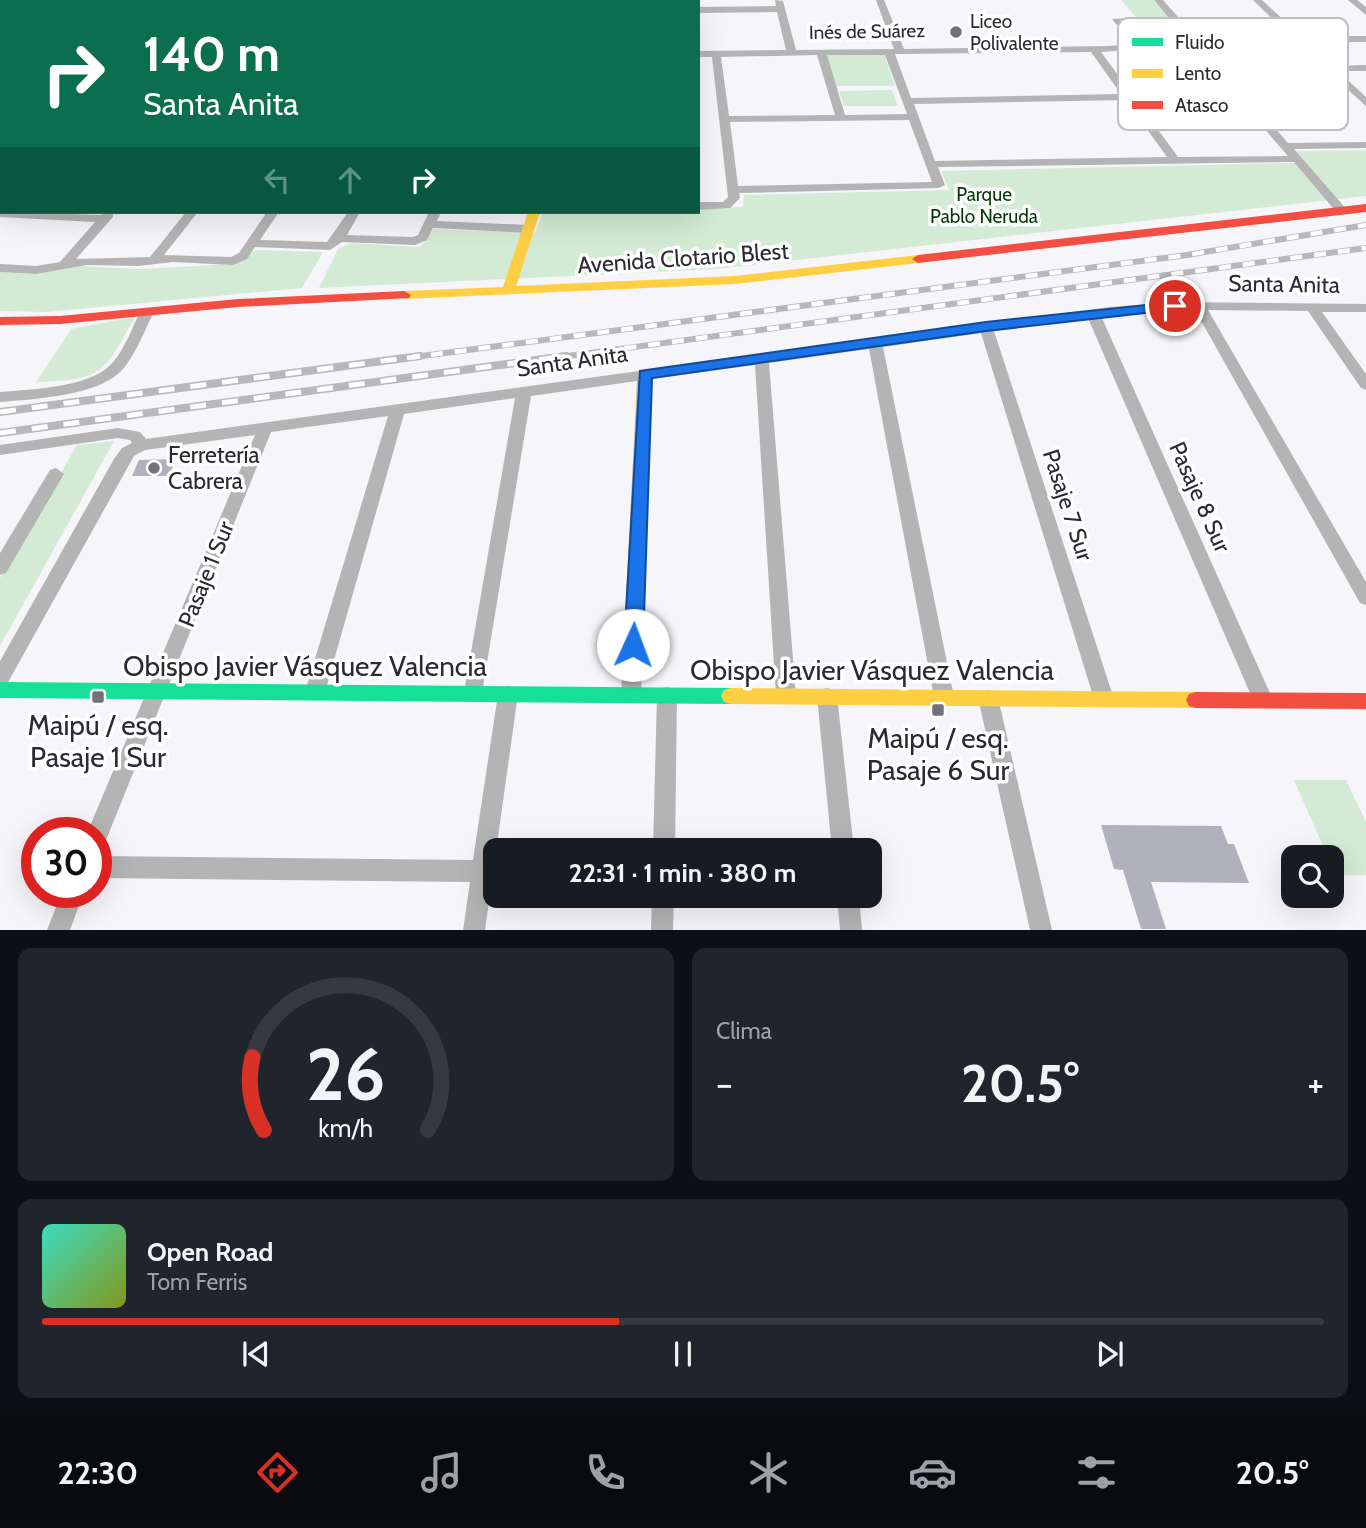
<!DOCTYPE html>
<html lang="es">
<head>
<meta charset="utf-8">
<style>
  :root { --surface:#171b24; --page:#20242c; --text:#f1f3f6; --muted:#9ea1a6; --line:#363941; --accent:#d93025 }
  body { margin:0; font-family:Cabin,sans-serif; background:var(--page); color:var(--text); height:100vh; display:flex; flex-direction:column; font-size:26px; white-space:nowrap }
  * { box-sizing:border-box; margin:0 }
  p { font-size:23px; color:var(--muted) }
  .icon { flex:none; width:38px; height:38px; fill:none; stroke:currentColor; stroke-width:2; stroke-linecap:round; stroke-linejoin:round }
  .map { position:relative; height:930px; overflow:hidden }
  .drawer { display:flex; flex-direction:column; gap:18px; padding:18px; background:#0d0f14; flex:1 }
  .drawer>* { flex:none }
  .hud { position:absolute; left:0px; top:0px; width:700px; height:214px; box-shadow:0 7px 28px #0002; background:#0b6e4f; color:#fff; overflow:hidden }
  .buttons { position:absolute; left:1281px; top:845px; display:grid; gap:14px }
  .buttons a { display:grid; place-items:center; width:63px; height:63px; border-radius:14px; background:var(--surface); box-shadow:0 7px 28px #0002; font-size:35px }
  .speed { position:absolute; left:21px; top:817px; display:flex; gap:14px; font-size:35px; font-weight:700; text-align:center }
  .speed>* { display:grid; place-content:center; width:91px; height:91px; border-radius:50%; background:var(--surface); box-shadow:0 7px 28px #0002; line-height:1 }
  .speed .limit { border:10px solid #d22; background:#fff; color:#111 }
  .pin { position:absolute; display:grid; place-items:center; width:60px; height:60px; color:#fff; margin:-30px; border:4px solid #fff; border-radius:50%; box-shadow:0 2px 7px #0007 }
  .me { position:absolute; width:77px; margin:-38px; rotate:2deg; stroke-linejoin:round; filter:drop-shadow(0 0 5px #0008) }
  .turn { display:flex; align-items:center; gap:24px; height:147px; padding:0 28px; font-size:32px }
  .turn .icon { width:91px; height:91px; stroke-width:2.5 }
  .turn b { display:block; font-size:49px; line-height:60px }
  .lanes { display:flex; align-items:center; height:66px; padding:0 28px; background:#0003; justify-content:center; gap:35px; direction:ltr }
  .lanes .off { opacity:.35 }
  .big { font-size:52px; font-weight:700; line-height:1.1 }
  .drawer .widget { flex:1; display:flex; flex-direction:column; justify-content:center; gap:10px; min-width:0; padding:0 24px; border-radius:14px; background:var(--page) }
  .drawer .dial { align-items:center; gap:0 }
  .dial svg { height:182px; overflow:visible; fill:none; stroke:var(--line); stroke-width:7; stroke-linecap:round; text-anchor:middle }
  .dial text { fill:var(--text); stroke:none }
  .song { display:flex; align-items:center; gap:21px }
  .cover { width:84px; height:84px; border-radius:10px; background:linear-gradient(135deg,hsl(170 70% 55%),hsl(70 70% 35%)) }
  .played { height:7px; border-radius:4px; background:linear-gradient(90deg,var(--accent) 45%,var(--line) 45%) }
  .keys { display:flex; justify-content:space-around; direction:ltr }
  .heat { display:flex; justify-content:space-between; align-items:center; font-size:38px; direction:ltr }
  .drawer .tiles { flex:1; display:grid; gap:18px; grid-template-columns:1fr 1fr }
  .widget:last-child { grid-column:span 2 }
  .trip { position:absolute; left:483px; top:838px; width:399px; height:70px; border-radius:14px; background:var(--surface); box-shadow:0 7px 28px #0002; font-weight:700; line-height:70px; text-align:center }
  .dock { display:flex; height:112px; justify-content:space-around; align-items:center; background:#090b0e; color:var(--muted) }
  .dock .icon { width:49px; height:49px }
  .dock .selected { color:var(--accent) }
  .dock b { font-size:32px; color:var(--text) }
  .map>svg:first-child { display:block }
</style>
</head>
<body>
<div class="map">
<svg width="1366" height="930" viewBox="0 0 1366 930">
  <rect width="100%" height="100%" fill="#f5f5fa"/>
  <g fill="#d3ead4">
    <path d="M1121 0H1153L1182 32 1153 37Z"/>
    <path d="M827 54H884L895 86H835Z"/>
    <path d="M892 90 898 106H844L839 91Z"/>
    <path d="M1366 150V196L716 269 319 288 338 249 350 243 420 247 434 229 535 233 543 212H698V208L743 207 744 195 949 190 941 171 1296 163 1304 160 1296 151Z"/>
    <path d="M256 250 323 252 302 288 46 312 0 311V272L31 274 78 266 140 269 233 264Z"/>
    <path d="M135 317C103 374 103 380 36 382L71 329Z"/>
    <path d="M114 441 0 646V578L77 445Z"/>
    <path d="M1294 780H1346L1366 822V875H1336L1332 858 1328 857Z"/>
  </g>
  <g fill="#b1b0bd">
    <path d="M1132 18 1149 38 1128 39 1112 19Z"/>
    <path d="M176 459 169 476H132L139 460Z"/>
    <path d="M1101 825 1221 826 1228 844H1234L1249 883 1151 882 1166 929H1141L1123 870 1114 869Z"/>
  </g>
  <g fill="none" stroke-linecap="round" stroke-linejoin="round">
    <g fill="#b5b4b4" fill-rule="evenodd">
      <path d="M138 0H147L137 2Z"/>
      <path d="M245 0H254L244 2Z"/>
      <path d="M415 0H423L414 2Z"/>
      <path d="M775 0 783 1 796 50 894 49 876 0H884L904 49 1109 46 1152 42 1183 35 1154 0H1163L1222 67 1321 66 1253 0H1262L1301 36H1366V42H1307L1332 66 1366 65V71H1338L1366 97V106L1327 71 1227 73 1288 143 1366 142V148L1294 149 1348 211 1342 215 1338 214 1294 162 938 167 945 185 939 188 739 193 740 198 730 208 698 210V202H723L728 197 712 57H698V51L786 50 777 12 698 13V7L776 6ZM1187 39 1288 156 1178 157 1101 52 1152 48ZM1091 52 1121 94 911 98 895 54ZM817 55 835 115 729 116 721 57ZM827 55H885L907 114 845 115ZM1126 100 1167 157 935 161 914 104ZM909 120 932 182 738 186 730 122Z"/>
      <path d="M1348 0H1357L1366 7V15Z"/>
      <rect x="0" y="60" width="2" height="6"/>
      <rect x="0" y="92" width="2" height="7"/>
      <path d="M0 118H2L0 125Z"/>
      <rect x="0" y="167" width="2" height="6"/>
      <path d="M0 209 2 212 101 215 104 212H113V217L76 259 150 257 186 212H198L164 255 231 257 239 253 267 212H279L260 240 327 242 348 212H360L347 235 413 237 418 235 429 212H441L437 221 528 225 534 229 528 233 433 228 427 240 415 245 342 242 330 250 255 247 247 259 233 265 173 262 138 266 86 265 36 274 0 272V264L36 266 60 262 95 222 0 217Z"/>
      <path d="M1175 302 1366 304V312H1322L1366 374V390L1361 388 1308 311 1208 310 1366 582V605L1360 603 1195 310 1101 316 1273 700 1270 706 1263 708 1256 706 1253 700 1088 318 994 331 1114 699 1111 705 1104 707 1097 705 1094 699 981 333 883 347 954 697 951 703 944 705 937 703 934 697 869 349 769 363 796 696 793 702 786 704 779 702 776 696 755 365 652 379 641 695 638 701 631 703 624 701 621 695 637 381 531 396 481 699 474 701 467 699 464 693 515 398 404 414 325 692 322 698 315 700 308 698 305 692 388 416 271 432 104 845 96 848V833H87L255 435 145 450 134 456 7 684 0 686V661L114 459 122 448 132 443 130 440 118 438 0 455V445L118 428 140 432 146 439 986 323 1110 307Z"/>
      <path d="M147 308 154 312C144 331 137 352 123 369 100 396 34 399 0 402V392C33 389 93 388 114 361 126 346 132 328 140 312Z"/>
      <path d="M56 468 64 474 6 573 0 575V553L50 470Z"/>
      <path d="M508 686 515 688 518 694 485 930H463L470 882 96 878V856L473 860 498 694 501 688Z"/>
      <path d="M667 687 674 689 677 695 675 850H653L657 695 660 689Z"/>
      <path d="M827 688 834 690 837 696 854 850H832L817 696 820 690Z"/>
      <path d="M988 690 995 692 998 698 1052 930H1030L978 698 981 692Z"/>
      <path d="M62 892H84L70 930H47Z"/>
      <path d="M652 896H674L673 930H651Z"/>
      <path d="M837 896H859L862 930H840Z"/>
    </g>
    <g fill="#16e098" fill-rule="evenodd">
      <rect x="0" y="28" width="2" height="6"/>
      <path d="M0 682 731 688 738 690 741 696 738 702 731 704 0 698Z"/>
    </g>
    <g fill="#ffcf43" fill-rule="evenodd">
      <path d="M528 212H540L516 286 735 276 918 255 924 259 918 263 735 284 404 299 397 295 404 291 503 287Z"/>
      <path d="M731 688 1196 692 1203 694 1206 700 1203 706 1196 708 731 704 724 702 721 696 724 690Z"/>
    </g>
    <g fill="#f24e42" fill-rule="evenodd">
      <path d="M601 0H609L600 2Z"/>
      <path d="M1366 204V212L918 263 912 259 918 255Z"/>
      <path d="M404 291 411 295 409 298 238 307 60 324 0 325V317L60 316 238 299Z"/>
      <path d="M1196 692 1366 693V709L1196 708 1189 706 1186 700 1189 694Z"/>
    </g>
    <g stroke="#b9b8b9" stroke-width="6">
      <g id="rail-far1">
        <path d="M407 358 1187 255 1366 225"/>
        <path d="M553 358 1366 248"/>
      </g>
    </g>
    <g stroke="#b9b8b9" stroke-width="8">
      <g id="rail">
        <path d="M0 412 420 356"/>
        <path d="M0 433 566 356"/>
      </g>
    </g>
    <use href="#rail-far1" stroke="#fff" stroke-width="4.5" stroke-dasharray="12" stroke-linecap="butt"/>
    <use href="#rail" stroke="#fff" stroke-width="5" stroke-dasharray="16" stroke-linecap="butt"/>
  </g>
  <path fill="#1a73e8" stroke="#114b97" stroke-width="2" d="M1175 302 1180 303V309L986 331 652 378 643 645 640 651H627L624 645 640 371 986 322Z"/>
  <g fill="#727177" stroke="#fff" stroke-width="2.5">
    <circle cx="956" cy="32" r="7"/>
    <circle cx="154" cy="468" r="7"/>
    <rect x="91" y="690" width="14" height="14" rx="3.5"/>
    <rect x="931" y="703" width="14" height="14" rx="3.5"/>
  </g>
  <g text-anchor="middle" stroke-width="7" stroke-linejoin="round" paint-order="stroke">
    <g font-size="19" fill="#2b2a30" stroke="#fff" text-anchor="start">
      <text x="970" y="28">Liceo<tspan x="970" dy="22">Polivalente</tspan></text>
    </g>
    <g font-size="19" fill="#2b2a30" stroke="#fff">
      <text transform="translate(867 31) rotate(-1)" y="7">Inés de Suárez</text>
    </g>
    <g font-size="19" fill="#043906" stroke="#fff">
      <text x="984" y="201">Parque<tspan x="984" dy="22">Pablo Neruda</tspan></text>
    </g>
    <g font-size="23" fill="#2b2a30" stroke="#fff">
      <text transform="translate(683 258) rotate(-4)" y="8">Avenida Clotario Blest</text>
      <text transform="translate(1284 284) rotate(1)" y="8">Santa Anita</text>
      <text transform="translate(572 361) rotate(-8)" y="8">Santa Anita</text>
      <text transform="translate(1200 497) rotate(66)" y="8">Pasaje 8 Sur</text>
      <text transform="translate(1068 505) rotate(72)" y="8">Pasaje 7 Sur</text>
      <text transform="translate(206 574) rotate(-68)" y="8">Pasaje 1 Sur</text>
    </g>
    <g font-size="23" fill="#2b2a30" stroke="#fff" text-anchor="start">
      <text x="168" y="463">Ferretería<tspan x="168" dy="26">Cabrera</tspan></text>
    </g>
    <g font-size="28" fill="#2b2a30" stroke="#fff">
      <text x="305" y="676">Obispo Javier Vásquez Valencia</text>
      <text x="872" y="680">Obispo Javier Vásquez Valencia</text>
    </g>
    <g font-size="28" fill="#2b2a30" stroke="#fff">
      <text x="98" y="735">Maipú / esq.<tspan x="98" dy="32">Pasaje 1 Sur</tspan></text>
      <text x="938" y="748">Maipú / esq.<tspan x="938" dy="32">Pasaje 6 Sur</tspan></text>
    </g>
  </g>
  <rect x="1118" y="18" width="230" height="112" rx="10" fill="#fff" stroke="#bfbfc1" stroke-width="2"/>
  <rect x="1132" y="38" width="31" height="8" fill="#16e098"/>
  <rect x="1132" y="69" width="31" height="9" fill="#ffcf43"/>
  <rect x="1132" y="101" width="31" height="8" fill="#f24e42"/>
  <g font-size="19" fill="#2b2a30">
    <text x="1175" y="49">Fluido</text>
    <text x="1175" y="80">Lento</text>
    <text x="1175" y="112">Atasco</text>
  </g>
</svg>
<div class="buttons">
<a><svg class="icon" aria-label="search" viewBox="0 0 24 24"><circle cx="10" cy="10" r="6"/><path d="M15 15l6 6"/></svg></a>
</div>
<div class="speed"><div class="limit">30</div></div>
<div class="pin" style="left:1175px;top:306px;background:#d93025"><svg class="icon" aria-label="arrive" viewBox="0 0 24 24"><path d="M6 21V4h12l-3 4 3 4H6"/></svg></div>
<svg class="me" style="left:633px;top:645px" viewBox="-20 -20 40 40"><circle r="19" fill="#fff"/><path d="M0-13L10 11 0 6-10 11z" fill="#1a73e8"/></svg>
<div class="trip">22:31 · 1 min · 380 m</div>
<div class="hud">
<div class="turn"><svg class="icon" aria-label="right" viewBox="0 0 24 24"><path d="M7 20v-9h11M14 6l5 5-5 5"/></svg><div><b>140 m</b>Santa Anita</div></div>
<div class="lanes"><svg class="icon off" aria-label="left" viewBox="0 0 24 24"><path d="M17 20v-9H6M10 6l-5 5 5 5"/></svg><svg class="icon off" aria-label="ahead" viewBox="0 0 24 24"><path d="M12 20V5M6 11l6-6 6 6"/></svg><svg class="icon" aria-label="right" viewBox="0 0 24 24"><path d="M7 20v-9h11M14 6l5 5-5 5"/></svg></div>
</div>
</div>
<section class="drawer">
<div class="tiles">
<div class="widget dial"><svg viewBox="0 0 100 80">
<path d="M14 69A42 42 0 1 1 86 69"/>
<path d="M14 69A42 42 0 0 1 9 37" stroke="#d93025"/>
<text x="50" y="56" font-size="32" font-weight="700">26</text>
<text x="50" y="72" font-size="11">km/h</text>
</svg></div>
<div class="widget"><p>Clima</p>
<div class="heat"><a>−</a><b class="big">20.5°</b><a>+</a></div>
</div>
<div class="widget">
<div class="song"><i class="cover"></i><div><b>Open Road</b><p>Tom Ferris</p></div></div>
<div class="played"></div>
<div class="keys"><svg class="icon" aria-label="previous" viewBox="0 0 24 24"><path d="M18 5L8 12l10 7zM5 5v14"/></svg><svg class="icon" aria-label="pause" viewBox="0 0 24 24"><path d="M8 5v14M16 5v14"/></svg><svg class="icon" aria-label="next" viewBox="0 0 24 24"><path d="M6 5l10 7-10 7zM19 5v14"/></svg></div>
</div>
</div>
</section>
<nav class="dock">
<b>22:30</b>
<svg class="icon selected" aria-label="directions" viewBox="0 0 24 24"><path d="M12 3l9 9-9 9-9-9zM9 14v-3h6M13 9l2 2-2 2"/></svg>
<svg class="icon" aria-label="music" viewBox="0 0 24 24"><path d="M9 18V5l10-2v13"/><circle cx="6" cy="18" r="3"/><circle cx="16" cy="16" r="3"/></svg>
<svg class="icon" aria-label="phone" viewBox="0 0 24 24"><path d="M5 4h4l2 5-3 2q2 4 5 5l2-3 5 2v4C11 20 4 13 5 4z"/></svg>
<svg class="icon" aria-label="climate" viewBox="0 0 24 24"><path d="M12 3v18M4 7l16 10M4 17L20 7"/></svg>
<svg class="icon" aria-label="car" viewBox="0 0 24 24"><path d="M5 17H2v-5l4-1 3-4h7l3 4 3 1v5h-3M9 17h6M6 11h13"/><circle cx="7" cy="17" r="2"/><circle cx="17" cy="17" r="2"/></svg>
<svg class="icon" aria-label="filters" viewBox="0 0 24 24"><path d="M4 7h16M4 17h16"/><circle cx="9" cy="7" r="2"/><circle cx="15" cy="17" r="2"/></svg>
<b>20.5°</b>
</nav>
</body>
</html>
